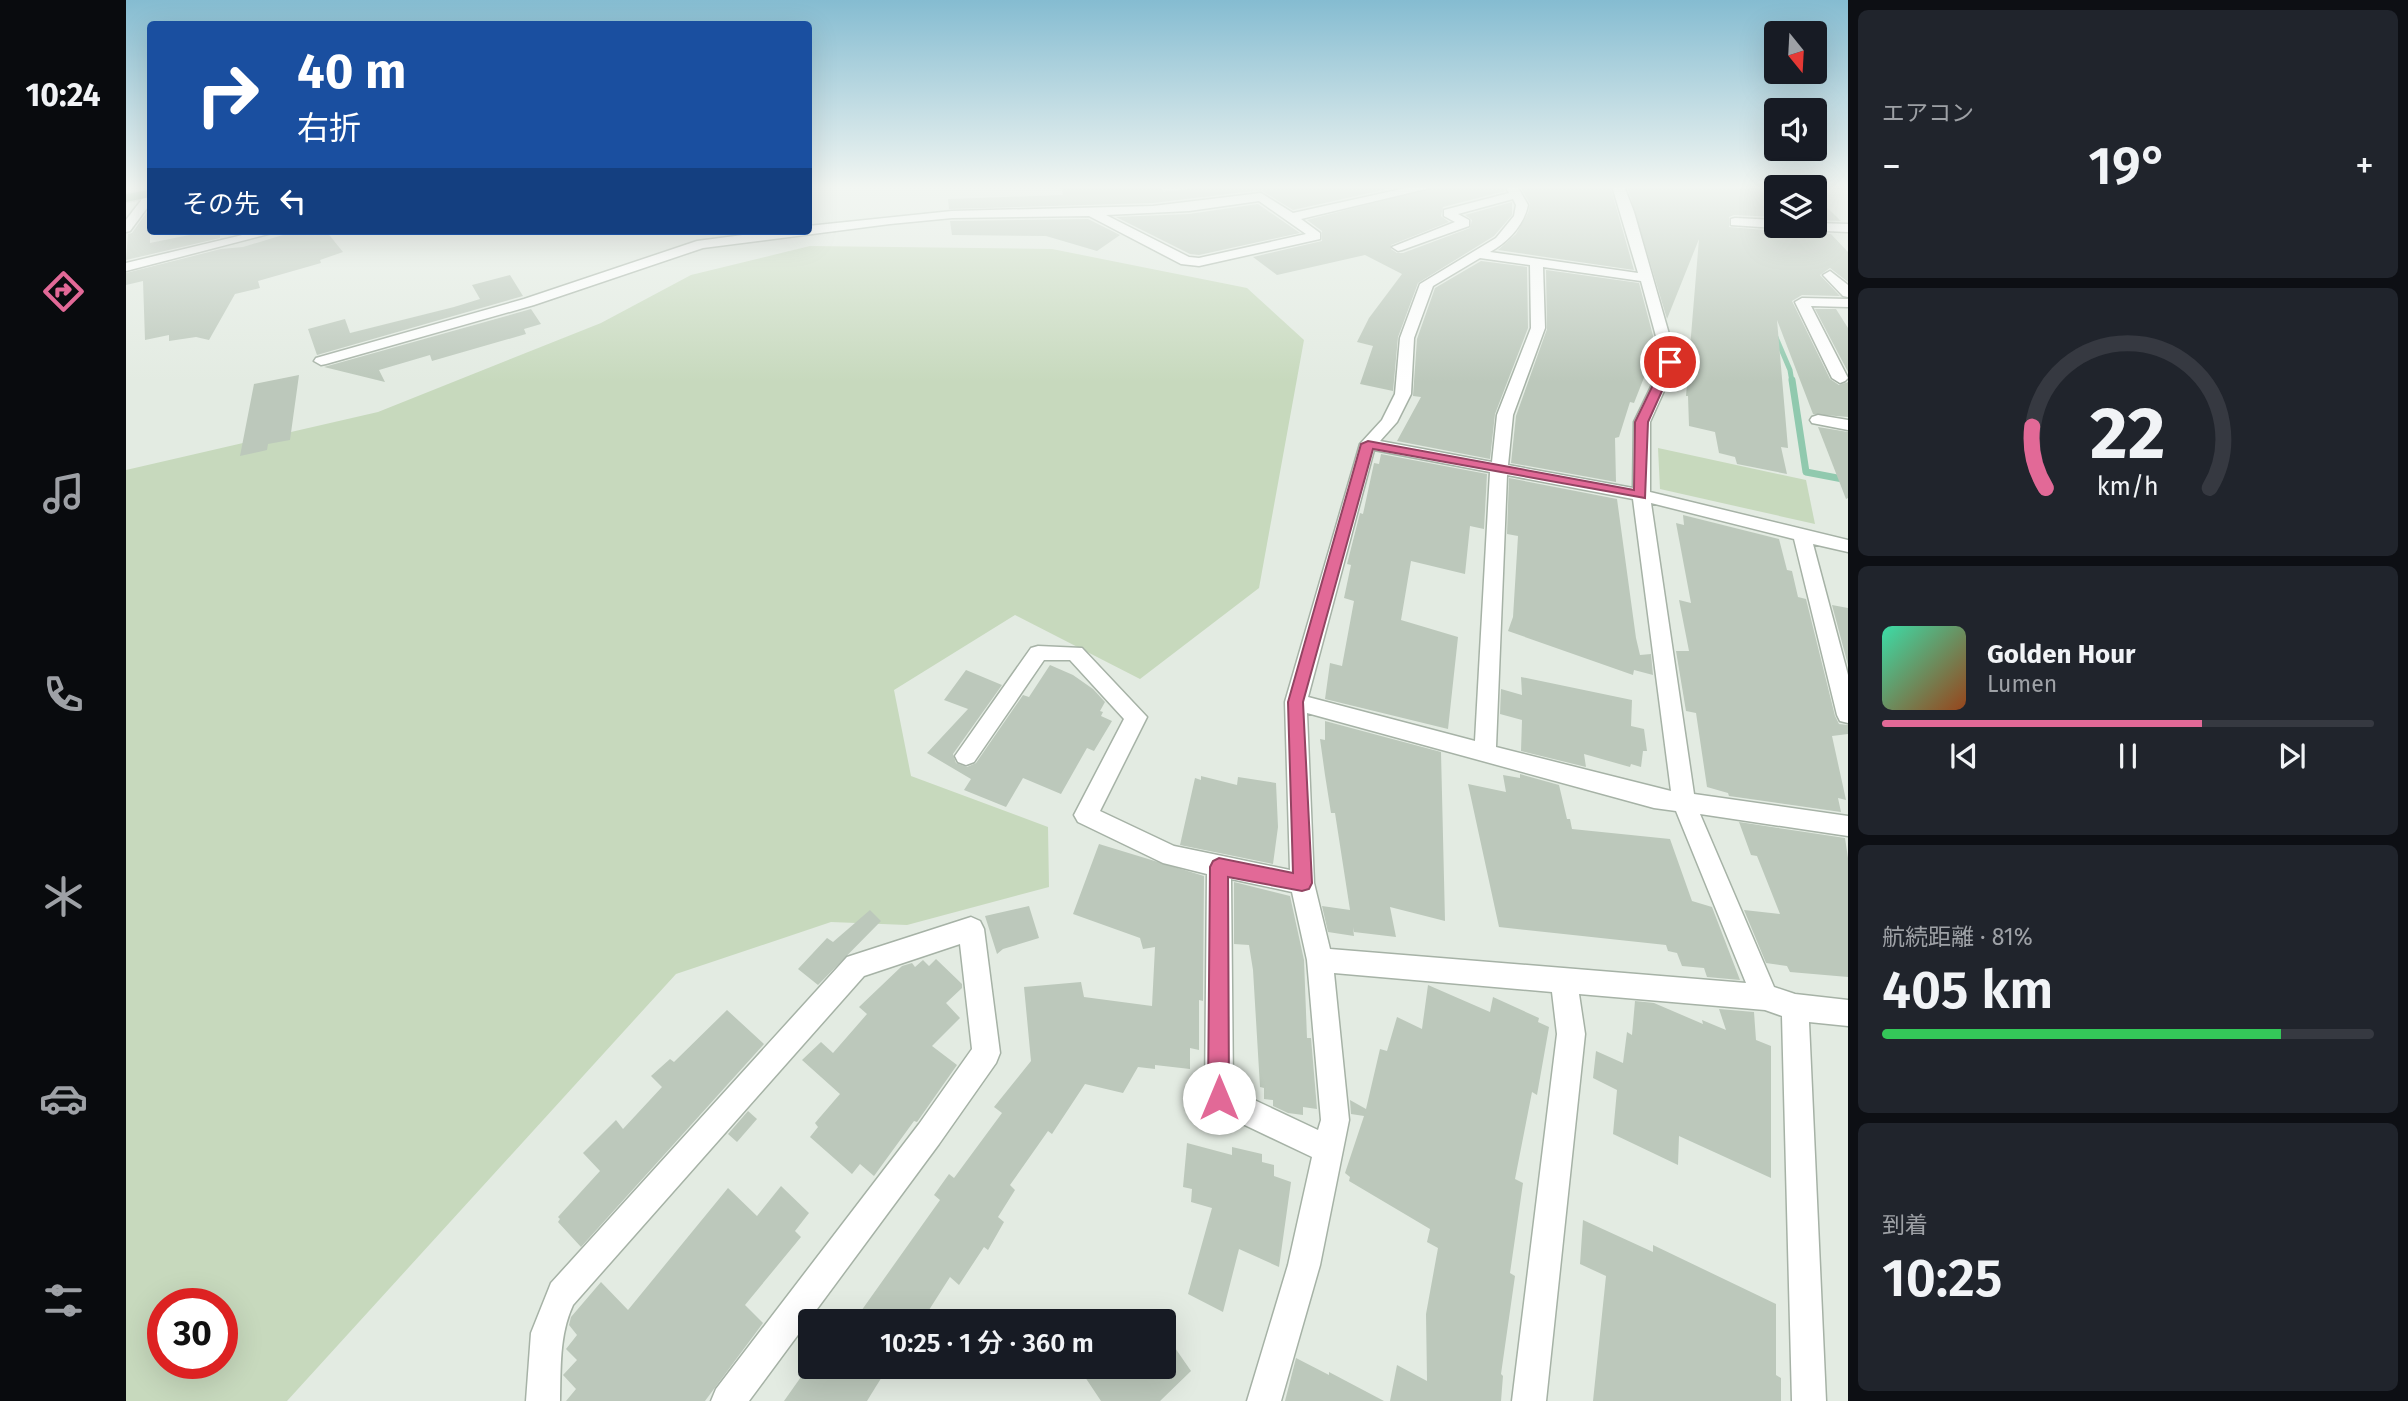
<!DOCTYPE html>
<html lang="ja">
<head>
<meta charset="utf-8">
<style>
  :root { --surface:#171b24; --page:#20242c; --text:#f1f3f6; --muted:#9ea1a6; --line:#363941; --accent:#e26997 }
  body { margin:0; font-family:"Fira Sans","Noto Sans JP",sans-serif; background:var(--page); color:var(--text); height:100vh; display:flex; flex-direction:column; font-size:26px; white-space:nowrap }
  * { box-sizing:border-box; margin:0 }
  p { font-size:23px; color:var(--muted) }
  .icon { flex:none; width:38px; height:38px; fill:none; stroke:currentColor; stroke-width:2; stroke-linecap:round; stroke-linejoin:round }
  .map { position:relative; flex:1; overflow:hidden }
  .panel { display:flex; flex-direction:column; gap:10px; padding:10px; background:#0d0f14; width:560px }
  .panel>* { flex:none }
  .banner { position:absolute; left:21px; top:21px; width:665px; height:214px; border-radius:7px; box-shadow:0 7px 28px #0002; background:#1a4fa0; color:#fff; overflow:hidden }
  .needle { width:46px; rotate:162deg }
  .tools { position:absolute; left:1638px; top:21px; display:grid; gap:14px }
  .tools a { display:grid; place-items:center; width:63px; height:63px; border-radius:7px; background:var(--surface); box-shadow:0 7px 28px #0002; font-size:35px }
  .speed { position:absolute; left:21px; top:1288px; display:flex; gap:14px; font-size:35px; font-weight:700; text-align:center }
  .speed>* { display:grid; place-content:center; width:91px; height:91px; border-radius:50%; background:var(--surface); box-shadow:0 7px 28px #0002; line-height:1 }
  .speed .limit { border:10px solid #d22; background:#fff; color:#111 }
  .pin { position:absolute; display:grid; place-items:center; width:60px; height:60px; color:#fff; margin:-30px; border:4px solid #fff; border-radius:50%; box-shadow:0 2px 7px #0007 }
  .me { position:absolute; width:77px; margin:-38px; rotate:0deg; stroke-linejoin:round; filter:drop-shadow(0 0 5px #0008) }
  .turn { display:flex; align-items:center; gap:24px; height:147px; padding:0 35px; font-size:32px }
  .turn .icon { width:91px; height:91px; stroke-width:2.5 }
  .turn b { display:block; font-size:49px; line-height:60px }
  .then { display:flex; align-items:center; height:66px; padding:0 35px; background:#0003; gap:14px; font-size:26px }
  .big { font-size:52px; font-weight:600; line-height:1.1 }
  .panel .widget { flex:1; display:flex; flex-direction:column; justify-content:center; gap:10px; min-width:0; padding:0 24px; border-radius:10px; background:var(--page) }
  .panel .dial { align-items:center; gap:0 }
  .dial svg { height:182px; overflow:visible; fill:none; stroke:var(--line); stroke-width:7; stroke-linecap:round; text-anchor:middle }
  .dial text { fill:var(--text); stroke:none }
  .song { display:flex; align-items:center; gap:21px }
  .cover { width:84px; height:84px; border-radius:10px; background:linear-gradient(135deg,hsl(160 70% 55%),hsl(20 70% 35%)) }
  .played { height:7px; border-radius:4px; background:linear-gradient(90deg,var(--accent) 65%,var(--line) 65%) }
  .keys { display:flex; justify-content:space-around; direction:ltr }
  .heat { display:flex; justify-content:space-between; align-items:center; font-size:38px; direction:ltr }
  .charge { height:10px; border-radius:5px; background:linear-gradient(90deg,#34c759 81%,var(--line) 0) }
  .trip { position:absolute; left:672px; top:1309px; width:378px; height:70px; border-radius:7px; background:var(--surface); box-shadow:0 7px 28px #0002; font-weight:600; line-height:70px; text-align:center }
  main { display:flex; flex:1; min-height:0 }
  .dock { display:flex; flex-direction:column; width:126px; justify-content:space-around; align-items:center; background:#090b0e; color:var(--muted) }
  .dock .icon { width:49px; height:49px }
  .dock .selected { color:var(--accent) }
  .dock b { font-size:32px; color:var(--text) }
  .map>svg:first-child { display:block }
</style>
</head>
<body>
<main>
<nav class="dock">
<b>10:24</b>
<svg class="icon selected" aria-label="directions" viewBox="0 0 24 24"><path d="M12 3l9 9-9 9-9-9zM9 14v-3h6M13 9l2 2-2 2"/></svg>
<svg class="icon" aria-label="music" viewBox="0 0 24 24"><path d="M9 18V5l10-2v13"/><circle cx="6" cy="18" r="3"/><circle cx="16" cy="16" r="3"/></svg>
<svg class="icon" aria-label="phone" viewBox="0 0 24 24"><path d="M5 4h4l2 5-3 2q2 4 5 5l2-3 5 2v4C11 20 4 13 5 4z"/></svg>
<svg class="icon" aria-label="climate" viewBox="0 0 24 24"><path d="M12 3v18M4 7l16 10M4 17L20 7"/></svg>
<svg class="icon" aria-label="car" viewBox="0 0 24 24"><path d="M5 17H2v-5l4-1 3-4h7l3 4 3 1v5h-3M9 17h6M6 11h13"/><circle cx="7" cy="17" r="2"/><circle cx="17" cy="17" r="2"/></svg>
<svg class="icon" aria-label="filters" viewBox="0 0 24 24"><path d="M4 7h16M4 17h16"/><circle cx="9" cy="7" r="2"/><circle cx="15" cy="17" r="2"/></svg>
</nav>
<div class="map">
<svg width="1722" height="1401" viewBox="0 0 1722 1401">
  <rect width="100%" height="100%" fill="#e3ebe2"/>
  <g fill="#c7d9bd" fill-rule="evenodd">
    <path d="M684 246 926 249 1121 288 1178 340 1133 588 1014 679 889 615 768 690 785 776 922 827 923 887 781 925 705 922 550 974 161 1401H0V470L252 412 475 323 565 275ZM37 1304H96V1363H37Z"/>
    <path d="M1532 448 1680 480 1689 524 1534 489Z"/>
  </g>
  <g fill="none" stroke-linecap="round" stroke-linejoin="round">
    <path stroke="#90c9ae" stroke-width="5" d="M1649 335 1664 370 1666 382"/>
    <path stroke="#90c9ae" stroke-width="7" d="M1666 380 1680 472 1722 480"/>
  </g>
  <g fill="#bcc8bb">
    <path d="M935 186H1036L1037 192 1084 186H1275L1167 210 1135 190 1027 203 823 209 822 199 937 195Z"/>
    <path d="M1314 186H1377L1379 191 1317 207 1315 216 1323 222 1265 245V249L1271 253H1277L1344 228 1346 220 1339 215 1386 202V215L1368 236 1292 283 1272 337 1267 391 1234 384 1247 346 1231 342 1243 318 1276 274 1239 255 1151 275 1127 257 1196 241V231L1181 220Z"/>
    <path d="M1394 186H1484L1508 270 1372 250 1390 234 1402 213 1404 204Z"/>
    <path d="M1501 186 1679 187H1650V217L1608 215 1603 217V227L1650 231 1658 226H1670L1678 233 1705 234 1722 252V282L1704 268 1694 275 1714 296 1676 295 1666 301 1704 379 1713 385 1722 382V417L1687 414 1651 320 1662 448 1655 447 1661 474 1611 464 1609 457 1593 453 1589 432 1563 426 1562 396H1560L1573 239 1541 319Z"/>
    <path d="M1689 196 1715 221 1689 220Z"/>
    <path d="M1132 204 1174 233 1073 255 1064 254 990 217 1063 214Z"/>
    <path d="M24 208V243L83 231H94V238L0 260 2 234 6 233Z"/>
    <path d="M962 219 994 235 971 251 920 236 826 235 824 221Z"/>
    <path d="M170 231H200L217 252 194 260 195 263 132 281 134 288 109 294 83 340 70 337 43 341V335L19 340 17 281 0 285V273L95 249 117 247Z"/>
    <path d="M1355 261 1401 267 1402 328 1369 414 1364 459 1271 441 1295 397 1287 396 1291 339 1309 288Z"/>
    <path d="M1420 270 1513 283 1530 347 1508 403 1504 402 1493 437 1489 438 1490 482 1385 463 1390 416 1421 329Z"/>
    <path d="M384 275 397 296 191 355 182 329 219 319 224 333 328 307 354 299 346 285Z"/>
    <path d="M405 309 415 324 398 329 400 334 306 361 304 355 253 370 259 382 198 367Z"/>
    <path d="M1689 309H1710L1722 328V372Z"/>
    <path d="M173 375 164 440 142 444 141 450 114 456 128 384Z"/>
    <path d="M1692 427 1722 432V498L1720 499Z"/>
    <path d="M1255 454 1361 474 1358 529 1344 526 1339 574 1285 561 1275 620 1332 637 1322 729 1199 699 1204 663 1216 666 1228 601 1218 598 1225 565 1221 564 1234 513 1237 514 1248 463 1253 464Z"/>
    <path d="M1383 478 1491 499 1510 638 1514 655 1525 654 1527 675 1508 670 1507 675 1382 631 1387 617 1392 536 1381 534Z"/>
    <path d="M1557 515 1653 539 1661 570 1666 571 1672 597 1680 599 1709 716 1713 724 1722 725V734L1706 736 1720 800 1712 798 1715 812 1603 796 1602 793 1581 787 1570 713 1560 711 1550 651H1563L1553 600 1565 603 1550 523 1558 525Z"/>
    <path d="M1706 605 1722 608V665Z"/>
    <path d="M924 665 947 675 967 689 979 702 974 711 977 712 975 716 986 721 968 751 961 748 935 794 897 778 880 807 838 790 845 779 801 753 842 709 818 700 840 670 876 685 827 754 830 763 841 767 850 763 897 695 903 697Z"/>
    <path d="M1395 677 1506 700 1505 726 1518 729 1521 751H1517L1515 767 1505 764 1504 767 1458 754 1460 767 1395 751 1396 720 1374 714 1375 689 1396 695Z"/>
    <path d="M1199 721 1315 752 1319 921 1264 907 1270 937 1228 932 1227 927 1228 936 1202 932 1196 906 1224 910 1209 813H1205L1199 775 1194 739 1199 740Z"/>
    <path d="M1394 774 1433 785 1441 819H1444L1446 829 1544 839 1566 901 1586 907 1614 980 1581 977 1578 968 1556 966 1551 953 1542 951 1540 945 1373 927 1342 784 1380 792 1377 775 1394 778Z"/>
    <path d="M1075 776 1111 785 1112 777 1150 783 1152 827 1147 864 1054 845 1069 778 1075 780Z"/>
    <path d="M1613 822 1719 838 1722 858V977L1664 972 1661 966 1640 963 1618 910 1654 914 1631 856 1625 855Z"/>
    <path d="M973 844 1078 876 1077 1001 1073 1000V1050L1064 1048V1069L1029 1065V1069L1012 1067 997 1093 959 1084 926 1134 922 1131 884 1185 889 1190 872 1217 878 1222 862 1250 858 1247 833 1285 824 1277 796 1321H728L814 1200 808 1195 823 1174 828 1178 876 1113 868 1107 905 1061 898 987 955 982 958 997 1026 1006 1029 947 1017 949 1014 938 947 914Z"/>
    <path d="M1108 882 1164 896 1178 960 1181 1038H1185L1191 1109 1177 1107V1115L1162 1113 1147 1106V1100L1138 1099V1088L1134 1087 1127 970 1123 945 1108 944Z"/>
    <path d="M903 906 913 938 877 949 871 954 859 916Z"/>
    <path d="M744 910 755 921 692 985 672 969 701 938 707 942Z"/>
    <path d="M810 959 836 984V988L820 1003 834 1018 806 1046 831 1065 791 1122 788 1121 748 1176 734 1164 726 1174 684 1137 692 1127 689 1123 714 1094 676 1060 695 1042 707 1053 741 1014 733 1007 776 966 786 963 789 967 797 960 803 966Z"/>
    <path d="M1302 985 1364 1012 1367 997 1413 1018 1412 1022 1423 1027 1411 1095 1406 1092 1389 1179 1397 1183 1384 1273 1389 1276 1375 1374 1377 1376 1375 1401H1264L1271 1365 1301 1381 1300 1314 1312 1248 1301 1242 1304 1229 1223 1181 1224 1177 1219 1173 1238 1116 1225 1114 1224 1100 1240 1109 1254 1049 1261 1051 1271 1017 1296 1029Z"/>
    <path d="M1509 1001 1528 1003 1577 1024 1576 1020 1600 1030 1593 1009 1628 1012 1630 1040 1645 1046V1178L1553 1136 1552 1165 1487 1134 1491 1090 1467 1078 1470 1051 1497 1063 1501 1032 1506 1035Z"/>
    <path d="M601 1010 638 1044 455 1247 432 1222 434 1219 432 1217 474 1171 457 1153 490 1120 497 1129 536 1087 525 1076 544 1059 548 1062Z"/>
    <path d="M622 1111 631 1119 611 1142 602 1134Z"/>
    <path d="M1061 1143 1106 1155V1147L1136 1154V1162L1148 1165V1176L1165 1182 1153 1267 1113 1249 1097 1312 1062 1294 1086 1208 1065 1202 1066 1189 1057 1187Z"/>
    <path d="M655 1186 683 1213 669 1231 675 1237 619 1305 637 1323 579 1401H440L450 1389 437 1375 451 1360 440 1349 451 1335 443 1325 445 1317 475 1282 502 1310 602 1188 631 1216Z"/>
    <path d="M1457 1220 1527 1252V1245L1650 1304V1375L1655 1378V1401H1467L1480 1276 1454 1264Z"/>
    <path d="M1038 1332 1065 1371 1034 1401H975L957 1374 965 1367H1038Z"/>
    <path d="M1170 1358 1203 1375V1372L1258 1401H1159Z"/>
    <path d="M682 1367H762L741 1401H658Z"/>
  </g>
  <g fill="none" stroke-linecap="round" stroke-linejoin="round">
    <g stroke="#a6b2a6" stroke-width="3">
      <g id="minor">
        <path d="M1289 186H1312L1175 219 1194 233V239L1073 266 1055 264 963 216 826 218 764 224 577 248 408 305 200 364 195 365 188 361 190 358 398 299 571 241 647 231H682V226L826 211 1027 206 1135 193 1167 213ZM1133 201 1180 234 1073 258 1063 257 980 215 1063 211Z"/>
        <path d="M1379 186H1391L1402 205C1398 225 1382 242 1364 252L1512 273 1486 186H1498L1508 212 1551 362 1524 422V492L1722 540V552L1687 544 1722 675V723L1714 721 1711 715 1668 539 1525 503 1568 794 1722 816V836L1574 814 1648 987 1669 994 1722 1000V1026L1683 1022 1700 1401H1666L1656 1016 1639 1010 1453 994 1459 1034 1420 1401H1386L1431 1034 1426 992 1208 973 1223 1120 1194 1265 1155 1401H1121L1162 1265 1186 1157 1083 1108 1079 1098 1081 874 1037 863 952 822 948 815 998 719 944 660H918L848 762 840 765 832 762 829 756 905 648 912 646 956 648 1021 717 974 811 1048 846 1164 870 1159 702 1234 444 1256 420 1269 394 1274 338 1294 284 1370 238 1388 216 1390 205 1387 199 1332 214 1343 220V226L1276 250 1272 251 1266 247 1329 222 1318 216V210L1383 193ZM1354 258 1404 265 1405 328 1371 415 1366 462 1254 441 1271 422 1285 394 1288 338 1307 286ZM1417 267 1515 281 1537 362 1508 422 1507 488 1382 465 1387 415 1419 328ZM1248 450 1364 472 1349 741 1182 697ZM1381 475 1507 499 1545 791 1370 747ZM1181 713 1528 808 1550 811 1620 983 1204 949 1188 883ZM1105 879 1166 892 1181 960 1195 1120 1192 1130 1107 1090Z"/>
        <path d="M20 194H24V204L4 231 0 232V220Z"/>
        <path d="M1609 218 1650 220V226H1655L1650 228 1605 225V219Z"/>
        <path d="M1689 223 1722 224V232L1678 230 1672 226H1689Z"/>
        <path d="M133 231H154L0 271V263Z"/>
        <path d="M1704 271 1722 285V297L1717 296 1697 275Z"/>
        <path d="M1676 298 1722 299V307L1685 306 1722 378 1719 381 1714 383 1706 378 1669 302Z"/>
        <path d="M1692 415 1722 420V430L1686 423 1684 420 1686 417Z"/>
        <path d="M845 917 854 921 858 929 874 1053 870 1063 813 1144 623 1401H585L590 1389 793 1124 846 1049 834 944 738 976 447 1305C433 1335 435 1369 434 1401H400L405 1333 425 1283 721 957Z"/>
      </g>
    </g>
    <g stroke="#c2c8c2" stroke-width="3">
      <path id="primary" d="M24 190V197L0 202V194Z"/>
    </g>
    <use href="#minor" fill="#fff" fill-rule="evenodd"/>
    <use href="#primary" fill="#6c9b71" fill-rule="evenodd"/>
  </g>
  <linearGradient id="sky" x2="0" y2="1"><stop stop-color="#85bcd1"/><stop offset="0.49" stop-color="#f2f6f2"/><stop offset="1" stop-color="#f2f6f2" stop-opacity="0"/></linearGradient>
  <rect width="1722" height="382" fill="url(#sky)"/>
  <path fill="#e26997" stroke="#934462" stroke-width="2" d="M1544 359 1549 362 1522 422 1519 498 1247 449 1177 702 1186 883 1183 889 1176 891 1102 877 1103 1098 1100 1106 1093 1109 1085 1106 1082 1098 1084 867 1087 861 1093 858 1167 873 1162 702 1235 444 1242 441 1508 490 1509 422 1538 362Z"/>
</svg>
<div class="tools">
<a><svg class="needle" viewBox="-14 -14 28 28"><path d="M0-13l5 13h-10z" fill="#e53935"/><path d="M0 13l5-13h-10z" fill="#9ea1a6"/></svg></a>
<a><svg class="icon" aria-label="sound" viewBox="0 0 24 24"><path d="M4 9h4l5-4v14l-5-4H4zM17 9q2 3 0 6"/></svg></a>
<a><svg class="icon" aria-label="layers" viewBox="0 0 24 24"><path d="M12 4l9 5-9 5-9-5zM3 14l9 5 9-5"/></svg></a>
</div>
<div class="speed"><div class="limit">30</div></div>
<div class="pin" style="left:1544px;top:362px;background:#d93025"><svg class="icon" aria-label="arrive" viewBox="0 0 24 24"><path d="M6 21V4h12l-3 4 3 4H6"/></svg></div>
<svg class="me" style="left:1093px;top:1098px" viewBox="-20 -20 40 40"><circle r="19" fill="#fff"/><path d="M0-13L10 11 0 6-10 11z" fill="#e26997"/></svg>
<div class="trip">10:25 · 1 分 · 360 m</div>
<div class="banner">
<div class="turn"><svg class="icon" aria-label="right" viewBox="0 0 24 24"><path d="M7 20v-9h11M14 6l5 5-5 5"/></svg><div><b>40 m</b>右折</div></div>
<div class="then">その先<svg class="icon" aria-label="left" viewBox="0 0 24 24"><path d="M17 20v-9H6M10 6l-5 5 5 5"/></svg></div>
</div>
</div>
<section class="panel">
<div class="widget"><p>エアコン</p>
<div class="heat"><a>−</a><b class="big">19°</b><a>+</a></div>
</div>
<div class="widget dial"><svg viewBox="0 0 100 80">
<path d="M14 69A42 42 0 1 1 86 69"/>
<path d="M14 69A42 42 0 0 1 8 42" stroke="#e26997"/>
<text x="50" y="56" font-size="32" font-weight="700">22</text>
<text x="50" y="72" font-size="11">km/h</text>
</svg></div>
<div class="widget">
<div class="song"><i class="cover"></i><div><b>Golden Hour</b><p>Lumen</p></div></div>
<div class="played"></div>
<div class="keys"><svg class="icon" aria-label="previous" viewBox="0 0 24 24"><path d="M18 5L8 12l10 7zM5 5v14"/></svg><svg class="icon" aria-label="pause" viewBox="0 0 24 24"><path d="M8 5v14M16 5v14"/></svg><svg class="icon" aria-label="next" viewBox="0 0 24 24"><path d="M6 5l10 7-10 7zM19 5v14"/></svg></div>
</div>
<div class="widget"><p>航続距離 · 81%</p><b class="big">405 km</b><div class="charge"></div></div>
<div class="widget"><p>到着</p><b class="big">10:25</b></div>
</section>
</main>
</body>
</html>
